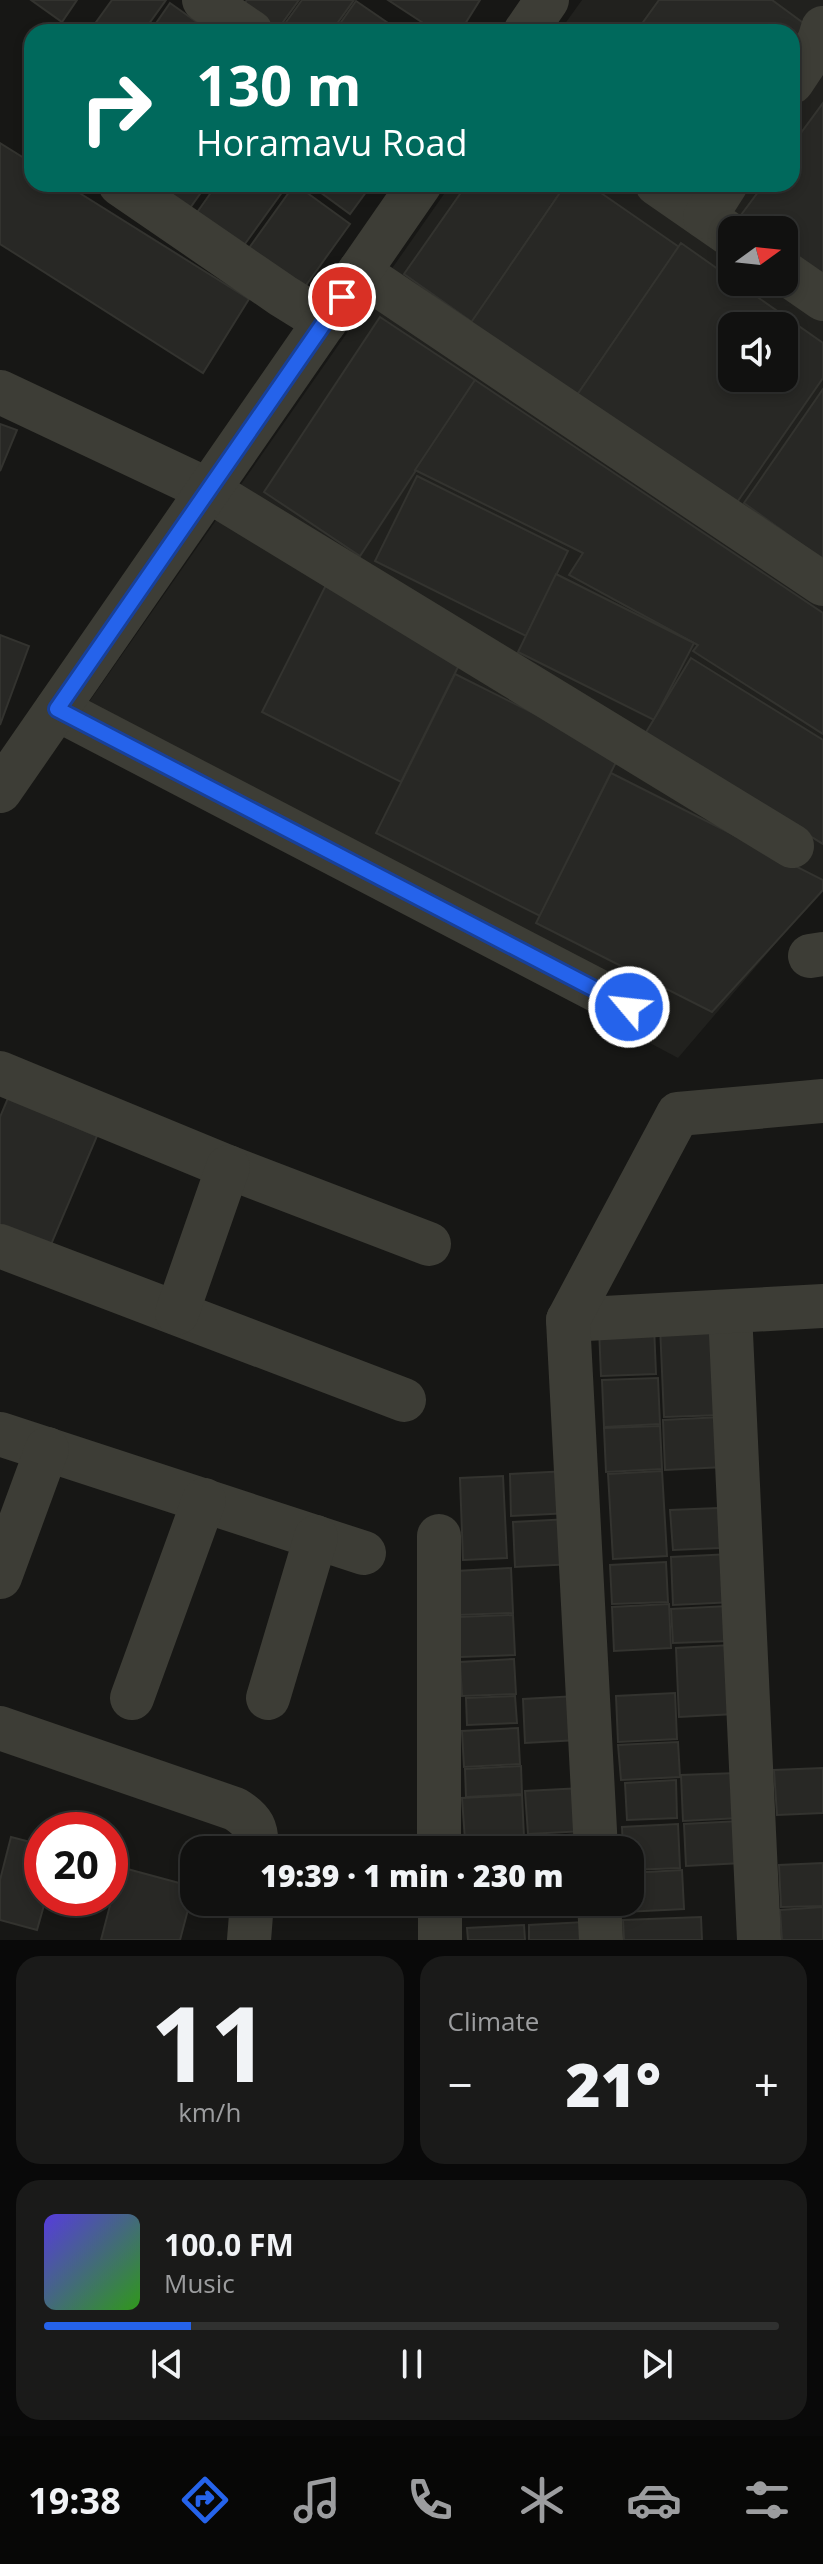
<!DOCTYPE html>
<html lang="en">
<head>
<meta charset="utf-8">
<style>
  :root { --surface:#111110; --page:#1a1a19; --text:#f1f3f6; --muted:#9c9d9f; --line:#303130; --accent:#2563eb }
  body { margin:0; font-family:"Open Sans",sans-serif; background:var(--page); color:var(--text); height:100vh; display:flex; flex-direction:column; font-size:30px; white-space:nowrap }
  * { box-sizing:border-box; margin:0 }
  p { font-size:26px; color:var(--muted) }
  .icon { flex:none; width:44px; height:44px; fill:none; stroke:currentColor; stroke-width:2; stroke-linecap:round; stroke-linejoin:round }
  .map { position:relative; height:1940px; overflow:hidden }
  .sheet { display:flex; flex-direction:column; gap:16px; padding:16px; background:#090909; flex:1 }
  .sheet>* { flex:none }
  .top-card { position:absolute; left:24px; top:24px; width:776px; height:168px; border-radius:24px; box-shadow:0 4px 12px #0003,0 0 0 2px var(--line); background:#00695c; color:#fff; overflow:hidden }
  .needle { width:52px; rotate:75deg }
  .controls { position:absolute; left:718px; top:216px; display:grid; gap:16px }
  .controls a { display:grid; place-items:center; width:80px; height:80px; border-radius:16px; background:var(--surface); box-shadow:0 4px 12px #0003,0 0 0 2px var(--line); font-size:40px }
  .speed { position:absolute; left:24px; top:1812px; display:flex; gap:16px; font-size:40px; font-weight:700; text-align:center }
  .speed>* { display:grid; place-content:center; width:104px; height:104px; border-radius:50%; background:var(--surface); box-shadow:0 4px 12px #0003,0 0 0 2px var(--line); line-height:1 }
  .speed .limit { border:12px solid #d22; background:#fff; color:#111 }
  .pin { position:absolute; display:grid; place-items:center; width:68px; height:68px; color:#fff; margin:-34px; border:4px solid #fff; border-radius:50%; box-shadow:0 2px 8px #0007 }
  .me { position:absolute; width:88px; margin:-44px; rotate:298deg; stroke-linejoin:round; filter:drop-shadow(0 0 6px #0008) }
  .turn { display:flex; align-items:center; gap:28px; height:168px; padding:0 40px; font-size:36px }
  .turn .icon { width:104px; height:104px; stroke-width:2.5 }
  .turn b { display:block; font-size:56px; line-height:68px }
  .big { font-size:60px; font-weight:800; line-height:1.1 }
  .sheet .tile { flex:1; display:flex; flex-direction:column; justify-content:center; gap:12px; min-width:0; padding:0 28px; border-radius:24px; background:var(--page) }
  .sheet .dial { align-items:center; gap:0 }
  .dial b { font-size:104px; line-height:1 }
  .song { display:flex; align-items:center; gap:24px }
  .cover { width:96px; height:96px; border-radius:12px; background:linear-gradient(135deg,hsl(250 70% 55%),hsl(110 70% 35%)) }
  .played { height:8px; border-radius:4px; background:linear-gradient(90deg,var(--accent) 20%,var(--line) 20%) }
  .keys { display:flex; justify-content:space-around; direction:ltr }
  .heat { display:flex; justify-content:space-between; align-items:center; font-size:44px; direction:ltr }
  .sheet .tiles { flex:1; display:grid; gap:16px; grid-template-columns:1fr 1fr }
  .tile:last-child { grid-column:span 2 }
  .trip { position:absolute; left:180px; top:1836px; width:464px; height:80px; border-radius:24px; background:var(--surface); box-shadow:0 4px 12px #0003,0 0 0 2px var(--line); font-weight:800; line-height:80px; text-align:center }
  .tabs { display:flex; height:128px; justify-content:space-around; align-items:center; background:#070706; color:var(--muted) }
  .tabs .icon { width:56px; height:56px }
  .tabs .current { color:var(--accent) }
  .tabs b { font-size:36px; color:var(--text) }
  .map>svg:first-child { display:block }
</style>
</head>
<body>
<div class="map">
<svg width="823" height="1940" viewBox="0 0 823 1940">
  <rect width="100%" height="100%" fill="#171715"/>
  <path fill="#21211e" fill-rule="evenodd" d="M582 0H823V888L678 1058 68 732 451 184H792V32H559ZM732 230H784V282H732ZM732 326H784V378H732Z"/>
  <g fill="#282825" stroke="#33332f" stroke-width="2" fill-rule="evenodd">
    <path d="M31 0H77L62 22Z"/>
    <path d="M112 0H166L143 32H89Z"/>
    <path d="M247 0H299L278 29 244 4Z"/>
    <path d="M302 0H354L331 32H293L284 25Z"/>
    <path d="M388 0H480L460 32H437Z"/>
    <path d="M659 0H772L806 25 792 44V32H636Z"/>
    <path d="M356 1 388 23 381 32H334Z"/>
    <path d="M170 3 198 23 191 32H150Z"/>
    <path d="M823 103V276L784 247V230H761L741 215 764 184H792V145Z"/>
    <path d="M0 143 32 163V184H65L249 299 203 373 0 244Z"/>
    <path d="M157 184H207L190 208Z"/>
    <path d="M217 184H288L237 255 191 221Z"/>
    <path d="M295 184 350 224 299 295 244 255Z"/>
    <path d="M309 184H372L350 214Z"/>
    <path d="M467 184H566L472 322 404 274Z"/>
    <path d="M566 184H588L679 247 575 398 470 324Z"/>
    <path d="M681 243 732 279V282H736L823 343V378L733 508 575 398ZM732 326H784V378H732Z"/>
    <path d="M380 317 475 380 360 556 264 492Z"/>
    <path d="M475 380 823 613V734L693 651 698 645 694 643 569 575 583 553 415 470Z"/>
    <path d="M823 389V560L744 503Z"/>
    <path d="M0 424 17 430 0 471Z"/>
    <path d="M417 476 568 551 526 636 375 561Z"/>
    <path d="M556 574 694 643 654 720 518 652Z"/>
    <path d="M326 585 464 655 401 782 262 712Z"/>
    <path d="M0 635 29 646 0 725Z"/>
    <path d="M691 658 823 740V844L645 734Z"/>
    <path d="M455 674 619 756 540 916 376 833Z"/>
    <path d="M611 773 823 880V890L712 1012 536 923Z"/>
    <path d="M8 1098 97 1136 47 1254 0 1234V1117Z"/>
    <path d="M718 1323 722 1415 664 1417 660 1326Z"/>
    <path d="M654 1326 656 1374 601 1376 599 1328Z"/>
    <path d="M658 1378 660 1424 604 1427 602 1380Z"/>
    <path d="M722 1417 724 1467 665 1470 663 1420Z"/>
    <path d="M660 1426 662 1469 606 1472 604 1428Z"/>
    <path d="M568 1471 570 1513 511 1516 510 1474Z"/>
    <path d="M662 1471 667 1556 613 1559 608 1474Z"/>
    <path d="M503 1476 507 1558 463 1560 460 1478Z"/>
    <path d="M718 1508 720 1548 673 1550 670 1510Z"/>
    <path d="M570 1519 573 1564 515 1567 513 1522Z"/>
    <path d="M731 1554 734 1602 673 1605 671 1557Z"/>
    <path d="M666 1562 668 1602 612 1604 610 1565Z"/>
    <path d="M511 1568 513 1613 458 1615 456 1571Z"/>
    <path d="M669 1604 671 1648 614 1651 612 1607Z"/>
    <path d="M728 1606 730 1641 673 1643 671 1609Z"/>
    <path d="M513 1615 515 1655 460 1657 458 1617Z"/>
    <path d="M731 1645 735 1714 679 1717 676 1648Z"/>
    <path d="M514 1659 516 1694 462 1696 460 1662Z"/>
    <path d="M675 1693 677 1739 618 1742 616 1696Z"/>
    <path d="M515 1696 517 1723 467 1725 466 1698Z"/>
    <path d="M577 1696 578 1740 525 1743 523 1699Z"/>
    <path d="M518 1728 520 1764 464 1767 462 1731Z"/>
    <path d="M678 1742 680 1777 621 1780 618 1745Z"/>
    <path d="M521 1766 522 1794 466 1797 465 1769Z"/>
    <path d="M823 1768V1813L777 1815 774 1770Z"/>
    <path d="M737 1773 739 1818 683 1821 681 1775Z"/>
    <path d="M676 1780 677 1818 627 1820 625 1783Z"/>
    <path d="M582 1788 585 1831 528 1834 525 1791Z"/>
    <path d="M522 1795 524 1837 465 1840 462 1798Z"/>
    <path d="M740 1821 742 1863 686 1866 684 1824Z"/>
    <path d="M678 1824 680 1868 630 1870V1850H623L622 1827Z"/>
    <path d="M584 1834 585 1850H528L527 1837Z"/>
    <path d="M11 1837 42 1845V1898H46L37 1930 0 1920V1880Z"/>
    <path d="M823 1863V1906L781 1907 779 1865Z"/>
    <path d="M120 1867 194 1887 180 1940H101Z"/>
    <path d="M682 1870 684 1909 624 1912V1902H630V1873Z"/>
    <path d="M823 1907V1940H782L780 1910Z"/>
    <path d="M701 1917 702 1940H624L623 1920Z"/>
    <path d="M585 1922 586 1940H529V1925Z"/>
    <path d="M524 1925 525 1940H468L467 1928Z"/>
  </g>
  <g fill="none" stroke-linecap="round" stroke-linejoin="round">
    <g stroke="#3d3d36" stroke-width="44">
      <path d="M204 0 251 32"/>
      <path d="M525 32 547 0"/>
      <path d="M792 82 819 41 823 28"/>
      <path d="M120 184 283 296 325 322"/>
      <path d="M657 184 732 236"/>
      <path d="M705 217 726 184"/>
      <path d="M359 272 823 584"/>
      <path d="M784 272 823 299"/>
      <path d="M0 392 208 490 792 846"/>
      <path d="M57 709 629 1007"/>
      <path d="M0 791 420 184"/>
      <path d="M810 956 823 954"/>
      <path d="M0 1073 228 1167 429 1244"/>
      <path d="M0 1246 404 1400"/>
      <path d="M730 1312 759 1940"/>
      <path d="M177 1313 228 1167"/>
      <path d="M568 1320 823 1306"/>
      <path d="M0 1434 364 1553"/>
      <path d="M439 1536V1850"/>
      <path d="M0 1577 47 1449"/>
      <path d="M132 1698 204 1500"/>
      <path d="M268 1698 316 1537"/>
      <path d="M0 1728 235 1809C253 1820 258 1829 256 1850"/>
      <path d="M596 1850 568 1320 678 1114 823 1101"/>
      <path d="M440 1902V1940"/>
      <path d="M599 1902 601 1940"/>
      <path d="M249 1940 252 1902"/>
    </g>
  </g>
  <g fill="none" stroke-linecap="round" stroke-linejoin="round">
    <g stroke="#184099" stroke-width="20">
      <path id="route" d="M342 297 57 709 629 1007"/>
    </g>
    <use href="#route" stroke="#2563eb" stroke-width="14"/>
  </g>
</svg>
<div class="controls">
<a><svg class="needle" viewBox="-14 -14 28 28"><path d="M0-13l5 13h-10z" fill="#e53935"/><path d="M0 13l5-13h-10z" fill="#9c9d9f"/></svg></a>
<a><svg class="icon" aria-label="sound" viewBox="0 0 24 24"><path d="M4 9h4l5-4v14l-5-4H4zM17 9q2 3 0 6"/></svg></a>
</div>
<div class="speed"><div class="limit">20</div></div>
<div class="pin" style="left:342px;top:297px;background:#d93025"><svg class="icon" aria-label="arrive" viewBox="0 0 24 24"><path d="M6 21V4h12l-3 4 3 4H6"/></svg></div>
<svg class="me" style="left:629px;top:1007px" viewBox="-20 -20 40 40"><circle r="17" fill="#2563eb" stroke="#fff" stroke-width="3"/><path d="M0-11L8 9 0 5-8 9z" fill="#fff"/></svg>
<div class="trip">19:39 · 1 min · 230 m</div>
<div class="top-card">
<div class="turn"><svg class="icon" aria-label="right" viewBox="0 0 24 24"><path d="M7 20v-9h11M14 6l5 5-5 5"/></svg><div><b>130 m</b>Horamavu Road</div></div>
</div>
</div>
<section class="sheet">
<div class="tiles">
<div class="tile dial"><b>11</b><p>km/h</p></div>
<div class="tile"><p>Climate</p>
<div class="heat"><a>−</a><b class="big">21°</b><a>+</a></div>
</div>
<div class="tile">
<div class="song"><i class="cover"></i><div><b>100.0 FM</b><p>Music</p></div></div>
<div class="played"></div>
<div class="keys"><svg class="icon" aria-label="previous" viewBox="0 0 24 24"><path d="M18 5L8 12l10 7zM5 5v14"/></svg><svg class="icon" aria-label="pause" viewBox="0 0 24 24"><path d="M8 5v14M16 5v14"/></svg><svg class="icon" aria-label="next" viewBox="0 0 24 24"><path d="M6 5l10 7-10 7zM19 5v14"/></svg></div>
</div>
</div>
</section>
<nav class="tabs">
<b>19:38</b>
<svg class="icon current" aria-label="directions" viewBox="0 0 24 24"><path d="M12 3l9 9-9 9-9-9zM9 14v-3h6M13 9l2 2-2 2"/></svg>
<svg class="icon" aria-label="music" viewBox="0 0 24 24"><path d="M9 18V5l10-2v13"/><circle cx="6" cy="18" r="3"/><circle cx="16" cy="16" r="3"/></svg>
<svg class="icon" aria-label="phone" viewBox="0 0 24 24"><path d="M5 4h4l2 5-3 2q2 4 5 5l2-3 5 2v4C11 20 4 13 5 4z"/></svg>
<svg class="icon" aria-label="climate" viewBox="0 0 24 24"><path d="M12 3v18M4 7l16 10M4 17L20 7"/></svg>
<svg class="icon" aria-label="car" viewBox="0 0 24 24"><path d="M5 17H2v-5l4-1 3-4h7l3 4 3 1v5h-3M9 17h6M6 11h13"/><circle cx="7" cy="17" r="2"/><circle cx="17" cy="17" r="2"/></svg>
<svg class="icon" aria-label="filters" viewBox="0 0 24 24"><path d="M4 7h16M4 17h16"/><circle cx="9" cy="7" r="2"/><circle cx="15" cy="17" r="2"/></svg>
</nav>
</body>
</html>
